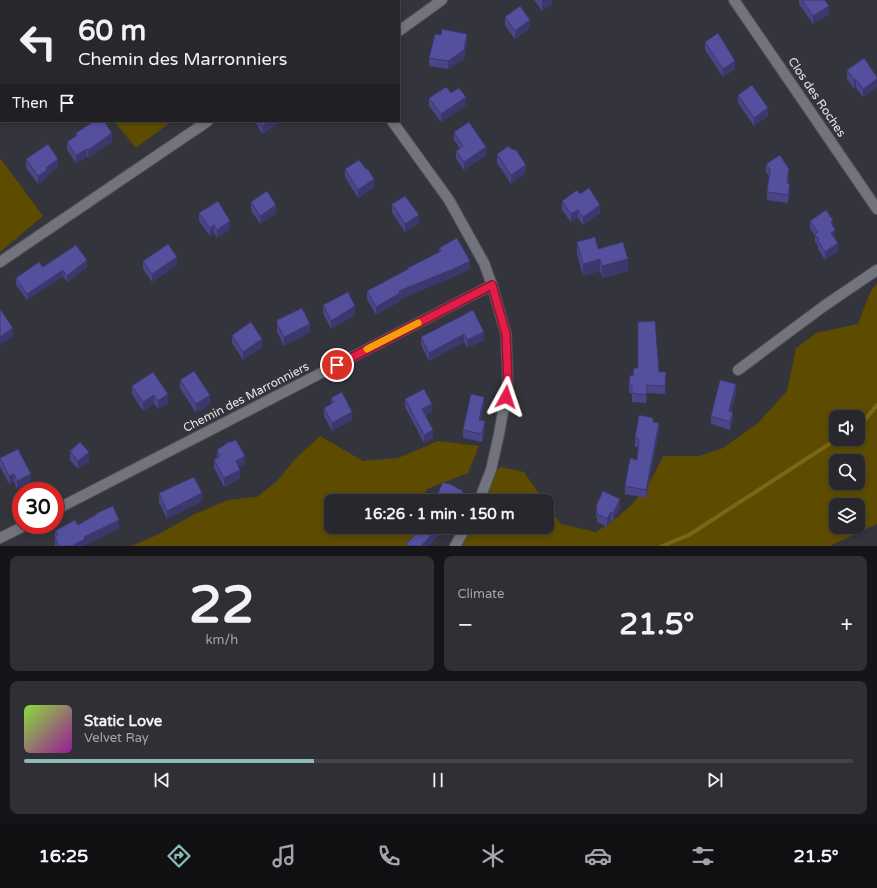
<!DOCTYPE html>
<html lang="en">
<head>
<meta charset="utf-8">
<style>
  :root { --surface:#27272d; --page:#2f2f35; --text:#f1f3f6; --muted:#a4a5aa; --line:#434449; --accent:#8bbbb9 }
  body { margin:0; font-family:"Varela Round",sans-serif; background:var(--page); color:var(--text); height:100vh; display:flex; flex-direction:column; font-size:15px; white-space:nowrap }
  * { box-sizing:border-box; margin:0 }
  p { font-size:13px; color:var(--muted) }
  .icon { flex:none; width:22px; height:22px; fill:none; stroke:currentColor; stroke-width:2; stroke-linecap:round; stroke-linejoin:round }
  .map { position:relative; height:546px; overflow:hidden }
  .side { display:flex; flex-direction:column; gap:10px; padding:10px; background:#151519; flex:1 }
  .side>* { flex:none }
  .hud { position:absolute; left:0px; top:0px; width:400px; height:122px; box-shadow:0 2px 6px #0003,0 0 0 1px var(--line); background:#27272d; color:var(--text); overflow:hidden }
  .buttons { position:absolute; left:829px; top:410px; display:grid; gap:8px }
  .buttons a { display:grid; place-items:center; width:36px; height:36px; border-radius:8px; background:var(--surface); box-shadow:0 2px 6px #0003,0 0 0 1px var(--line); font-size:20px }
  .speed { position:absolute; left:12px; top:482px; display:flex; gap:8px; font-size:20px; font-weight:700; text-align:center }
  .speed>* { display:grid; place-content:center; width:52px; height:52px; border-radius:50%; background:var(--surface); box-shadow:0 2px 6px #0003,0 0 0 1px var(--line); line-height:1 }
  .speed .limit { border:6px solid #d22; background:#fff; color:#111 }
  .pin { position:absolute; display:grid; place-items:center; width:34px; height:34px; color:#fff; margin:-17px; border:2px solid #fff; border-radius:50%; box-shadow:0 1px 4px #0007 }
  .me { position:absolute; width:44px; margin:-22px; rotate:5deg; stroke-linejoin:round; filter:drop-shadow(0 0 3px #0008) }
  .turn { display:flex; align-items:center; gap:14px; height:84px; padding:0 12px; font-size:18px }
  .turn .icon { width:52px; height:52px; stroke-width:2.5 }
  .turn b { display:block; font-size:28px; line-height:34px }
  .then { display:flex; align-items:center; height:38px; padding:0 12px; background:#0003; gap:8px; font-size:15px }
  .big { font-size:30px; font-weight:700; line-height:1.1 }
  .side .tile { flex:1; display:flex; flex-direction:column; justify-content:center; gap:6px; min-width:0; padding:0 14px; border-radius:8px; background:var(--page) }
  .side .dial { align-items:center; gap:0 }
  .dial b { font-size:52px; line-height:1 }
  .song { display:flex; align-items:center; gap:12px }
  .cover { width:48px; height:48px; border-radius:6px; background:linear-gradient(135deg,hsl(90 70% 55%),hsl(300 70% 35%)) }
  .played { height:4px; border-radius:2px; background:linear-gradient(90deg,var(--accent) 35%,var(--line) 35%) }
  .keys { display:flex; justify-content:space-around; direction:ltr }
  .heat { display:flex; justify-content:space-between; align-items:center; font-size:22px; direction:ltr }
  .side .tiles { flex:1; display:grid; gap:10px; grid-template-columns:1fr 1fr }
  .tile:last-child { grid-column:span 2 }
  .trip { position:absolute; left:324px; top:494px; width:230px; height:40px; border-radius:8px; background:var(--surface); box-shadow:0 2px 6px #0003,0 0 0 1px var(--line); font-weight:700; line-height:40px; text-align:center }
  .tabs { display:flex; height:64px; justify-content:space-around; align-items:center; background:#101012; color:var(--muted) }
  .tabs .icon { width:28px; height:28px }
  .tabs .on { color:var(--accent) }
  .tabs b { font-size:18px; color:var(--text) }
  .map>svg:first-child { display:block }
</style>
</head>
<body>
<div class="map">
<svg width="877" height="546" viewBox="0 0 877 546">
  <rect width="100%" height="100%" fill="#34343c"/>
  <g fill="#5d4b00" fill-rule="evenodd">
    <path d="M0 0H202L1 1 0 119Z"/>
    <path d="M114 121H172L136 148Z"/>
    <path d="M0 158 43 216 0 252Z"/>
    <path d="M877 284V524L830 546H452L460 527H547V505L561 524 596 532C610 523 624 513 635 501 647 488 656 471 663 456H699L723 448 758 423 787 391 796 348 816 333 858 324 871 290ZM836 417H858V439H836ZM836 461H858V483H836ZM836 505H858V527H836Z"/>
    <path d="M320 436 363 461 398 458 438 441 479 446 468 473 427 489 420 501H331V527H435L427 546H131L157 535 193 515 228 500 257 497 277 481 296 458Z"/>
    <path d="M501 467 524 472 544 501H472L479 485 494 472Z"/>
  </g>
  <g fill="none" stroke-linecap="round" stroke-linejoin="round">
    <g stroke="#7b6617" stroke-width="4">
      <path d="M858 425 863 422 877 405"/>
      <path d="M662 546 689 535 837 439"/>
    </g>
    <g stroke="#515157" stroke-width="12">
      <g id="street">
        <path d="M229 0 230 1"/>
        <path d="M734 0 877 209"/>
        <path d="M399 31 442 0"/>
        <path d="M392 121 449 200 484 263 492 285 506 334 508 384 499 434 491 470 479 501"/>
        <path d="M0 262 208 121"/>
        <path d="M738 370 824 306 877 270"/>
        <path d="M55 510 492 285"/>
        <path d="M0 538 26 525"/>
        <path d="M455 546 466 527"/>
      </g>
    </g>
    <use href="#street" stroke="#73737d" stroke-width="10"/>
  </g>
  <g fill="#494587">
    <path d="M534 0H552V4L542 11Z"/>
    <path d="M799 0H825L829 14 813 24 799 4Z"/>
    <path d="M505 17 530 28 515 39 505 26Z"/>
    <path d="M467 42 464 59 448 69 429 66V58Z"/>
    <path d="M705 42 735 69 723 77 705 50Z"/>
    <path d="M847 70 877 77V87L863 97 856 88 854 89 847 79Z"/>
    <path d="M451 93 466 105 441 122 429 106V98Z"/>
    <path d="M738 95 768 116 754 126 738 103Z"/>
    <path d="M255 121H279V123L262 134Z"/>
    <path d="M454 132 486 155 464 170 456 159V151L460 149 454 140Z"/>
    <path d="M76 133 112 142 88 158 87 157 76 163 67 150V142L76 136Z"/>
    <path d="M497 154 526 173 511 184 497 163Z"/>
    <path d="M26 159 58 167 47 175V178L38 184 26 168Z"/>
    <path d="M766 164 789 177 788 184 790 192 788 203 767 200V192L769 176 766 172Z"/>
    <path d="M345 169 374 187 358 198 345 177Z"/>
    <path d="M580 194 600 213 583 225 578 218 571 222 562 210V201Z"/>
    <path d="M251 202 276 213 260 224 251 210Z"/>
    <path d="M392 204 419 223 405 232 392 213Z"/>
    <path d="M199 213 230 229 217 238 214 233 210 236 199 221Z"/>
    <path d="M810 221 833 226 835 238V239L838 251 825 260 818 249V246L815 242V236L810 229Z"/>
    <path d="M577 242 598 249 628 271 602 278 600 271 583 276 577 254Z"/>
    <path d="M439 248 470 269 451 278 400 299V301L376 315 367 299V291L408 270V268L439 252Z"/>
    <path d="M143 261 177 265 152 282 143 269Z"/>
    <path d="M43 267H87L67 282 63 276 27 300 16 285V278Z"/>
    <path d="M323 305 355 315 331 329 323 313Z"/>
    <path d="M473 310 484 340 467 348 464 342 429 361 421 345V337Z"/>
    <path d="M277 320 310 332 284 346 277 332Z"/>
    <path d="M232 335 262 347 243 360 232 343Z"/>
    <path d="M659 372 666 380 665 394 647 393 646 403 632 402V394L629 393V385L633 376Z"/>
    <path d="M180 380 210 404 196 413 180 388Z"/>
    <path d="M132 386 168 394V403L158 409 154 404 143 411 132 394Z"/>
    <path d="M736 393 731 412 733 420 730 430 711 424V416Z"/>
    <path d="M331 398 352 420 332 431 324 416V408L331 404Z"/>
    <path d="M405 399 432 412 426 415 433 438 424 443 405 407Z"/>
    <path d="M484 405 481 420 485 430 482 442 463 438V430Z"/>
    <path d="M653 422 659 431 646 498 625 494V486L637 460 638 447H635V438Z"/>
    <path d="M217 450 245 465 239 467 240 478 224 487 214 468V460L217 458Z"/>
    <path d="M70 451 89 461 78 469 70 460Z"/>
    <path d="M0 458 31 482 17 489 14 482 9 484 0 467Z"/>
    <path d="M159 493 202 501 167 519 159 502Z"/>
    <path d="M438 493 463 499 462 501H438Z"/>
    <path d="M596 506 620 507 613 521 611 520 607 527 597 522V518H596Z"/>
    <path d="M97 513 119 528 85 545V546H55V531L78 525 97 515Z"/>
  </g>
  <g fill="#3c386e">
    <path d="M542 0H552V4L542 11Z"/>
    <path d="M829 6V14L813 24V16Z"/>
    <path d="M530 20V28L515 39V31Z"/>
    <path d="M467 34V42L464 59 448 69V61Z"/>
    <path d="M735 61V69L723 77V69Z"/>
    <path d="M856 79V88L854 89V80Z"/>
    <path d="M877 79V87L863 97V89Z"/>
    <path d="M466 97V105L441 122V114Z"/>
    <path d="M768 108V116L754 126V118Z"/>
    <path d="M270 121H279V123L262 134V126Z"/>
    <path d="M112 133V142L88 158V150Z"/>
    <path d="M486 147V155L464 170V162Z"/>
    <path d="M87 149V157L76 163V155Z"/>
    <path d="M58 159V167L47 175V178L38 184V176L46 168Z"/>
    <path d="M526 165V173L511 184V175Z"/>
    <path d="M789 169V177L787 192V183Z"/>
    <path d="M374 179V187L358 198V190Z"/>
    <path d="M790 184V192L788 203V195Z"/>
    <path d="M276 205V213L260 224V216Z"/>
    <path d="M600 205V213L583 225V217Z"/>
    <path d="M578 210V218L571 222V214Z"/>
    <path d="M419 215V223L405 232V224Z"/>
    <path d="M833 220V228L831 222Z"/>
    <path d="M230 221V229L217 238V230Z"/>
    <path d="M214 225V233L210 236V228Z"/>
    <path d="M835 230V238L831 241V233Z"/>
    <path d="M838 243V251L825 260V252Z"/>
    <path d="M177 257V265L152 282V274Z"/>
    <path d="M600 259V271L583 276V264Z"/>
    <path d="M628 259V271L602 278V266Z"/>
    <path d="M87 260V267L67 282V276Z"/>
    <path d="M470 261V269L451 278 400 299V301L376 315V307L399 291Z"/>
    <path d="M63 270V276L27 300V294Z"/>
    <path d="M355 306V315L331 329V321Z"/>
    <path d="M310 324V332L284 346V337Z"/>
    <path d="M13 328V337L0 345V337Z"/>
    <path d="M484 332V340L467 348V340Z"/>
    <path d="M464 334V342L429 361V353Z"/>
    <path d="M262 339V347L243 360V352Z"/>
    <path d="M666 372V380L665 394V386Z"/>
    <path d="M736 384V393L729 419V411Z"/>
    <path d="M168 394V403L158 409V401Z"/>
    <path d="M154 395V404L143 411V402Z"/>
    <path d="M210 395V404L196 413V404Z"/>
    <path d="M484 397V405L479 428V420Z"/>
    <path d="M432 404V412L422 417V409Z"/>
    <path d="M352 412V420L332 431V423Z"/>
    <path d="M733 412V420L730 430V422Z"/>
    <path d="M485 421V430L482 442V434Z"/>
    <path d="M659 423V431L646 498V490Z"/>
    <path d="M433 430V438L424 443V435Z"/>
    <path d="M89 452V461L78 469V461Z"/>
    <path d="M245 456V465L236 469V461Z"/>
    <path d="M240 470V478L224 487V478Z"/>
    <path d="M14 474V482L9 484V476Z"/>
    <path d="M31 474V482L17 489V481Z"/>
    <path d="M463 491V499L462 501H458Z"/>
    <path d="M202 493V501L167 519V511Z"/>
    <path d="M620 499V507L613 521V513Z"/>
    <path d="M611 512V520L607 527V519Z"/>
    <path d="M119 520V528L85 545V546H72L84 537Z"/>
    <path d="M439 527V535L429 546H421Z"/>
  </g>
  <g fill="#55509d" stroke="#3c386e">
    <path d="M328 0H331L332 1H325Z"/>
    <path d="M802 0H825L829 6 813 16Z"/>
    <path d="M520 6 530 20 515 31 505 17Z"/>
    <path d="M442 29 467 34 464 50 448 61 429 58 435 34 441 35Z"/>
    <path d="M718 33 735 61 723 69 705 42Z"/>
    <path d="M864 58 877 77V79L863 89 856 79 854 80 847 70Z"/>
    <path d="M752 85 768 108 754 118 738 95Z"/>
    <path d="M446 87 451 93 459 88 466 97 441 114 429 98Z"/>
    <path d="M94 121H104L112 133 88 150 87 149 76 155 67 142 77 135 76 133Z"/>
    <path d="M259 121H270L262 126Z"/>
    <path d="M469 122 486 147 464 162 456 151 463 146 454 132Z"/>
    <path d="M48 144 58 159 46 168 47 170 38 176 26 159Z"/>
    <path d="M509 146 511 149 516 150 526 165 511 175 497 154Z"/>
    <path d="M780 155 789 169 787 183 790 184 788 195 767 192 770 169 766 164Z"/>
    <path d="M359 160 366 169H368L374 179 358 190 345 169Z"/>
    <path d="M589 188 600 205 583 217 578 210 571 214 562 201 577 190 580 194Z"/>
    <path d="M267 191 276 205 260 216 251 202Z"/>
    <path d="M405 196 419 215 405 224 392 204Z"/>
    <path d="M218 201 230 221 217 230 214 225 210 228 199 213Z"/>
    <path d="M826 210 833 220 831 222 835 230 831 233 838 243 825 252 818 241 819 240 815 234 818 232 810 221Z"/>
    <path d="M595 237 598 249 623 242 628 259 602 266 600 259 583 264 577 242Z"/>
    <path d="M457 238 470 261 451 270 399 291 400 293 376 307 367 291 408 269V268L441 251 439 248Z"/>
    <path d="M168 244 177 257 152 274 143 261Z"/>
    <path d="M76 245 87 260 67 276 63 270 27 294 16 278 39 262 43 267Z"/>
    <path d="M348 292 355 306 331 321 323 305Z"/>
    <path d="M302 308 310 324 284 337 277 324V320Z"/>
    <path d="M0 309 13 328 0 337Z"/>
    <path d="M473 310 484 332 467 340 464 334 429 353 421 337Z"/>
    <path d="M655 321 659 372H666L665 386 647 385 646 395 632 393V386L629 385 630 375 633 376 634 368H638V322Z"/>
    <path d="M251 322 262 339 243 352 232 335Z"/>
    <path d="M194 371 210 395 196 404 180 380Z"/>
    <path d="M153 372 168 394 158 401 154 395 143 402 132 386Z"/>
    <path d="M720 380 736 384 729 411 733 412 730 422 711 416Z"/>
    <path d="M424 389 432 404 422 409 433 430 424 435 405 399Z"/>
    <path d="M342 392 352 412 332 423 324 408 334 402 331 398Z"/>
    <path d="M471 394 484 397 479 420 485 421 482 434 463 430Z"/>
    <path d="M639 415 653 418V422L659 423 646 490 625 486 630 458 637 460 639 439 635 438Z"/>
    <path d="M236 440 245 456 236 461 240 470 224 478 214 460 220 456 217 450 227 443Z"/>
    <path d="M80 442 89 452 78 461 70 451Z"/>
    <path d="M18 449 31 474 17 481 14 474 9 476 0 458Z"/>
    <path d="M194 477 202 493 167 511 159 493Z"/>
    <path d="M443 482 447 484 448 483 463 491 458 501H438L442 494 438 493Z"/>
    <path d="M603 491 620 499 613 513 611 512 607 519 597 514 598 511 596 510 597 506H596Z"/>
    <path d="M113 506 119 520 84 537 85 539 72 546H59L55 537 58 535 55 531 75 520 78 525 97 514V513Z"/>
    <path d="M423 527H439L421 546H408L406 544Z"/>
  </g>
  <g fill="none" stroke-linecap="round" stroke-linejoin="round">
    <g stroke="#92132f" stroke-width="10">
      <path id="route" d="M337 365 492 285 506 334 508 384 506 397"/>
    </g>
    <use href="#route" stroke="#e11d48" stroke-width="7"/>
    <path stroke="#f59e0b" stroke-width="7" d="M367 349 418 323"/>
  </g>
  <g text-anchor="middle" stroke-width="4" stroke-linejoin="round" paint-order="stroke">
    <g font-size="12" fill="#e6e7ec" stroke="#34343c">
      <text transform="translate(817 97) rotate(56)" y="4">Clos des Roches</text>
      <text transform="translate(246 397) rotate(-27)" y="4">Chemin des Marronniers</text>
    </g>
  </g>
</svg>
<div class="buttons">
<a><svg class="icon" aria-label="sound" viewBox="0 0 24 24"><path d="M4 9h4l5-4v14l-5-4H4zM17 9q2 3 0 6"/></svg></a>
<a><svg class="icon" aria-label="search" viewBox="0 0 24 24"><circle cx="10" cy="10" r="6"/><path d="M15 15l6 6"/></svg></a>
<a><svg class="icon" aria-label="layers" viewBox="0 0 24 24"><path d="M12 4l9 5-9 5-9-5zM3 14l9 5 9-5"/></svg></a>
</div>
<div class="speed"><div class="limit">30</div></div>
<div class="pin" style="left:337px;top:365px;background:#d93025"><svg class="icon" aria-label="arrive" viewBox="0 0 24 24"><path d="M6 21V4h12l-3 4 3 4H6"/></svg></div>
<svg class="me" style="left:506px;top:397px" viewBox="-20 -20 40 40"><path d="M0-17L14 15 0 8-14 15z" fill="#e11d48" stroke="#fff" stroke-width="4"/></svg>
<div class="trip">16:26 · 1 min · 150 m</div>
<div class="hud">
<div class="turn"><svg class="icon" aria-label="left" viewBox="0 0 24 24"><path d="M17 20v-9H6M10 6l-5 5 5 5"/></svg><div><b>60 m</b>Chemin des Marronniers</div></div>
<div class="then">Then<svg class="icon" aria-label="arrive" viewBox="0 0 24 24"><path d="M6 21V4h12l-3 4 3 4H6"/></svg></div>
</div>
</div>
<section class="side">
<div class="tiles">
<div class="tile dial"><b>22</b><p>km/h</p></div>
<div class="tile"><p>Climate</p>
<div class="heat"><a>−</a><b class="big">21.5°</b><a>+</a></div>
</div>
<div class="tile">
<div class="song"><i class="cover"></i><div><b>Static Love</b><p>Velvet Ray</p></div></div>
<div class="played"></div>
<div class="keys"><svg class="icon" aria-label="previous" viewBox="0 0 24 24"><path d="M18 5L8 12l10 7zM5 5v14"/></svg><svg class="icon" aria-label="pause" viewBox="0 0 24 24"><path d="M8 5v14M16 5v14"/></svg><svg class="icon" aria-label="next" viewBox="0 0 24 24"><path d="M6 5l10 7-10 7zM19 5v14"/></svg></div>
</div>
</div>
</section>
<nav class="tabs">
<b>16:25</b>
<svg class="icon on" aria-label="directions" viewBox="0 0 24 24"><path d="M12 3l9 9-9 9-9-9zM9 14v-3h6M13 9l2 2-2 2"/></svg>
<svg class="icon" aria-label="music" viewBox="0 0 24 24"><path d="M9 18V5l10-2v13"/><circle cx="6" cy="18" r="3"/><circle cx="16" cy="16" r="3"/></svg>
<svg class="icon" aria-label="phone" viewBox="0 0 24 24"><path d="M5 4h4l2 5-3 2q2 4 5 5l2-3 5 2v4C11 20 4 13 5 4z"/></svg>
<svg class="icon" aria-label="climate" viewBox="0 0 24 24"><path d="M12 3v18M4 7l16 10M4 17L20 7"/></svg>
<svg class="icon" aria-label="car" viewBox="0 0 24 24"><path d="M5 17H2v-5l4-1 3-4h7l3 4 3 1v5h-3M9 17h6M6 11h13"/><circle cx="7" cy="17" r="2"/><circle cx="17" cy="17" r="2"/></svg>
<svg class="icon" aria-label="filters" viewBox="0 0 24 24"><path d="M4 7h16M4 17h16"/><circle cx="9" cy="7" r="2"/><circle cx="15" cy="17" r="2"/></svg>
<b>21.5°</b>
</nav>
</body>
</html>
